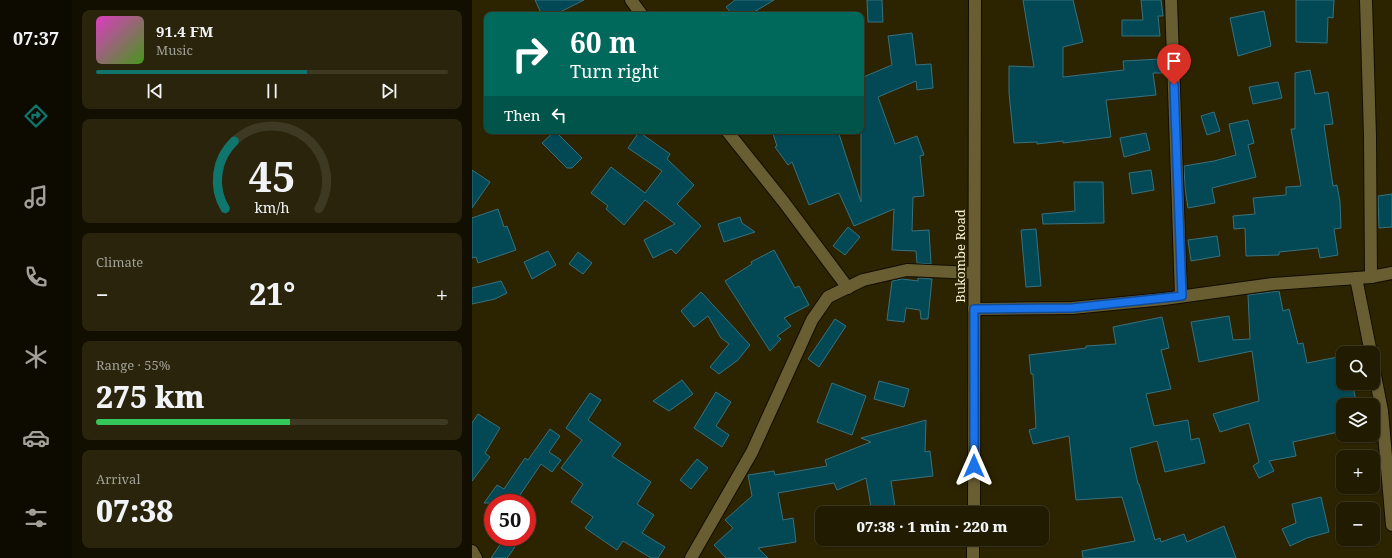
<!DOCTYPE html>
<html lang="en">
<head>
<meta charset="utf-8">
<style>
  :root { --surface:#211b01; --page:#29240b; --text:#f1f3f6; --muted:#a2a199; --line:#3e3923; --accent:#0f766e }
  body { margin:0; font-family:"Noto Serif",serif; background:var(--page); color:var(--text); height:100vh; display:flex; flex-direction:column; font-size:15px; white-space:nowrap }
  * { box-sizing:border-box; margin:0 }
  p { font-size:13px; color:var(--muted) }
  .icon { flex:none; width:22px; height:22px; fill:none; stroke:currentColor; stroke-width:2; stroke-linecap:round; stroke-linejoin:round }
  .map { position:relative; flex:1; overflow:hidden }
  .drawer { display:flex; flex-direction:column; gap:10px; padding:10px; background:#120f01; width:400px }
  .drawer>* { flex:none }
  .guide { position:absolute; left:12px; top:12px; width:380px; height:122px; border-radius:8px; box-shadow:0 1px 3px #0004,0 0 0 1px var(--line); background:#00695c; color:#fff; overflow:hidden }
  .fabs { position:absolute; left:864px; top:346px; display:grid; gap:8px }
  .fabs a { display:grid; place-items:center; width:44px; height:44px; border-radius:8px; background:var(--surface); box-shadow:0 1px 3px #0004,0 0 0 1px var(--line); font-size:20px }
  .speed { position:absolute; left:12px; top:494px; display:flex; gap:8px; font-size:20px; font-weight:700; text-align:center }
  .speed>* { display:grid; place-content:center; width:52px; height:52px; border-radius:50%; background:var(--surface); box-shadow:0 1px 3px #0004,0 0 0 1px var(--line); line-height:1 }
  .speed .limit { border:6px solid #d22; background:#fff; color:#111 }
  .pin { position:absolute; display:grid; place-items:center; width:34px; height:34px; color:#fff; margin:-41px -17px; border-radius:50% 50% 50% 0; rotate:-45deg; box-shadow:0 0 4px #0007 }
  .pin .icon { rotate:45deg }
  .me { position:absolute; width:44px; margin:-22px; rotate:0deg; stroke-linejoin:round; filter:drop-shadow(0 0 3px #0008) }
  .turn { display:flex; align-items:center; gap:14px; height:84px; padding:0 20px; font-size:18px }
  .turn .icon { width:52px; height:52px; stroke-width:2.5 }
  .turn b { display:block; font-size:28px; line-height:34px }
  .then { display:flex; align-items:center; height:38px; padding:0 20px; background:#0003; gap:8px; font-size:15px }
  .big { font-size:30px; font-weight:800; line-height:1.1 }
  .drawer .tile { flex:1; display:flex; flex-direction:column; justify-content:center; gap:6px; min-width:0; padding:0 14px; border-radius:8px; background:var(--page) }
  .drawer .dial { align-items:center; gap:0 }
  .dial svg { height:104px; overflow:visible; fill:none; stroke:var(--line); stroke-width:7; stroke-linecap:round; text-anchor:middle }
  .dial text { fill:var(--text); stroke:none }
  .song { display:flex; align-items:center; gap:12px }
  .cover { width:48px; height:48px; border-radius:6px; background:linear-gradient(135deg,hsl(310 70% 55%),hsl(100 70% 35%)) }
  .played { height:4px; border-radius:2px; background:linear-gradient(90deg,var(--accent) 60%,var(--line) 60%) }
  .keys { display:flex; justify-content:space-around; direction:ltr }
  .heat { display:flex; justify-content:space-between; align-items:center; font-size:22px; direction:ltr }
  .charge { height:6px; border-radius:3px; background:linear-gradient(90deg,#34c759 55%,var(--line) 0) }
  .trip { position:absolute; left:343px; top:506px; width:234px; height:40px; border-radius:8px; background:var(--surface); box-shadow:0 1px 3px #0004,0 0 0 1px var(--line); font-weight:800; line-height:40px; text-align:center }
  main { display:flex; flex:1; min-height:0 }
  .dock { display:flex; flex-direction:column; width:72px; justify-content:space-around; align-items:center; background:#0d0b00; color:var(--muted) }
  .dock .icon { width:28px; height:28px }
  .dock .on { color:var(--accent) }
  .dock b { font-size:18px; color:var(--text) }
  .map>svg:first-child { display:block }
</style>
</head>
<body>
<main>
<nav class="dock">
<b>07:37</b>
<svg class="icon on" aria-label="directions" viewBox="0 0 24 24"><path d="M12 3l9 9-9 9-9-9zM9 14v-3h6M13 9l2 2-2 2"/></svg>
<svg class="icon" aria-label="music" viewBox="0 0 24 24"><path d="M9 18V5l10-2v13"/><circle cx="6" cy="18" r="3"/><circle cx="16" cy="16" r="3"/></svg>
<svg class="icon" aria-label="phone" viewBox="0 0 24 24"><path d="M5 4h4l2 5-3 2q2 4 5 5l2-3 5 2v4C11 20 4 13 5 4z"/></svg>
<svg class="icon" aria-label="climate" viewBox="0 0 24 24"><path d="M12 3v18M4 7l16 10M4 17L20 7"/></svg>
<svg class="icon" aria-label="car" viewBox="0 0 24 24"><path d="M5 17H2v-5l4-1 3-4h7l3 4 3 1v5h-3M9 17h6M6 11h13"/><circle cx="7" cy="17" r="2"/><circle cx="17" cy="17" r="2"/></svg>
<svg class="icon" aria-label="filters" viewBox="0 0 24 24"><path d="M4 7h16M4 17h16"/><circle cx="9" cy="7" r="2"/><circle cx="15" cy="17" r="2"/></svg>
</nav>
<section class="drawer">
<div class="tile">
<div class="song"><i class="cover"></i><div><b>91.4 FM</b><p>Music</p></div></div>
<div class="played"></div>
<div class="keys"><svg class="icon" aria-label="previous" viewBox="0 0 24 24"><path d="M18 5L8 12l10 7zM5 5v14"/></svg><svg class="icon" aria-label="pause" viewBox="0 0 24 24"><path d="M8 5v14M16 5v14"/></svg><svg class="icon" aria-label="next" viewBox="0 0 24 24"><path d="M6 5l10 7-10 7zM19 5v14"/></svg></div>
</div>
<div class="tile dial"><svg viewBox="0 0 100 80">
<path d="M14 69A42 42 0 1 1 86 69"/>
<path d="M14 69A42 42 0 0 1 21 17" stroke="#0f766e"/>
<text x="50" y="56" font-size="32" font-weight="700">45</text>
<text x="50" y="72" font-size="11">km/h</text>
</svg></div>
<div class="tile"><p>Climate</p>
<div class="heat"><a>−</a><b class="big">21°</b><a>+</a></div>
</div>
<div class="tile"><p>Range · 55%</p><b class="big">275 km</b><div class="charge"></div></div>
<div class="tile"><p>Arrival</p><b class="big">07:38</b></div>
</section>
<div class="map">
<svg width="920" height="558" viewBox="0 0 920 558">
  <rect width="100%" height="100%" fill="#2c2401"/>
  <g fill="#024855" stroke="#37717f">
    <path d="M63 0H112L82 15H70Z"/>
    <path d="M263 0H302L277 15H261L254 7Z"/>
    <path d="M395 0H410L411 22H396Z"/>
    <path d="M551 0H601L611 42 591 47V77L652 70 651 61 689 59 690 73H681L684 95 634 100 639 137 591 143V141L565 144V142L542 143 537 93V66L562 67Z"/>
    <path d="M669 0H689L691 16H686L688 36H650V20H671Z"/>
    <path d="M824 0H862L861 18 856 17 855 43 824 42Z"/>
    <path d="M792 11 799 46 766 56 758 18Z"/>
    <path d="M440 33 444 65 459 64 461 88 445 90 444 81 406 97 423 144 445 136 452 155 448 156 452 196 441 197 440 231 457 230 459 264 445 263 444 251 420 250 422 209 382 226 367 193 337 205 320 162 316 165 303 147 305 146 300 131H366L389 202V78L420 65 416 36Z"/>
    <path d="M838 70 843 94 856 92 861 124 852 125 861 186 865 185 868 202 869 228 862 229 866 255 848 258 846 248 807 252V255L774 256 773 228 762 229 761 216 783 214 781 198 814 195V187L829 186 819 129H823V73Z"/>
    <path d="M806 82 810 98 781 104 777 87Z"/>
    <path d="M742 112 748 131 735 135 729 116Z"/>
    <path d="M776 120 782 143 776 145 784 177 740 188 743 203 716 208 713 188 712 166 742 161 764 155 757 124Z"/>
    <path d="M83 131 110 158 100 168H95L70 143Z"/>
    <path d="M167 132 198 154 195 159 222 185 205 204 229 226 204 254 199 249 181 258 172 240 203 224 173 200 152 225 134 209 136 206 119 193 139 167 173 193 190 171 156 148Z"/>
    <path d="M674 133 678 150 652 157 648 138Z"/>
    <path d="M0 170 18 182 0 208Z"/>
    <path d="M679 170 682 190 660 194 657 173Z"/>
    <path d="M602 182H631L632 223 571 224 570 214 603 211Z"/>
    <path d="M920 194V227L907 228 906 196Z"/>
    <path d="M26 209 32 227 35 226 44 250 6 263 4 257 0 258V218Z"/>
    <path d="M268 217 270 223 283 232 252 242 246 224Z"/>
    <path d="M376 227 388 237 373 255 361 246Z"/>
    <path d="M564 229 569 286 554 287 549 230Z"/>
    <path d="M745 236 748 256 719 261 716 240Z"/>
    <path d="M302 250 323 288 327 286 337 305 312 318 319 326 305 336 309 339 298 351 253 281 280 264 279 262Z"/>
    <path d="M76 251 84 265 60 279 52 262Z"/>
    <path d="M106 252 120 263 111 274 97 264Z"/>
    <path d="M446 278 460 279 456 319H449L448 310 434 308 432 322 415 320 420 281 430 279 446 281Z"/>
    <path d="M29 281 35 293 23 299 0 304V288Z"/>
    <path d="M807 291 811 311 817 309 826 344 831 343 835 363 871 356V383H880L885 405H871V431L821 442 824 456 797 461 802 471 787 478 781 466 787 462 777 423 748 432 741 414 787 401 780 351 727 362 719 322 757 316 761 340 778 339 776 295Z"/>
    <path d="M229 292 278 345 266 360 247 374 238 367 257 344 249 338 236 316 222 327 209 311Z"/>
    <path d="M690 317 697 348 689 350 699 389 674 394 682 426 716 420 719 440 727 438 733 463 693 472 685 441 658 448 666 484H667L683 540 688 538 689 542 712 534 715 542 752 526 764 558H611L610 551 663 541 650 497 604 500 597 436 561 444 557 430 564 428 561 374H559L557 355 614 348V346L644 344 641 327Z"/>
    <path d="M363 319 374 326 347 367 336 359Z"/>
    <path d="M210 380 221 394 197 411 181 401Z"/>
    <path d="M407 381 437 389 432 407 402 399Z"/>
    <path d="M360 383 394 396 380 435 345 422Z"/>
    <path d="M244 392 259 402 244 426 257 435 250 447 222 428Z"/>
    <path d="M118 393 129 400 116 420 149 444 140 456 179 482 165 504 182 515 170 533 193 547 186 558H179L151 541 145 550 113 528 121 517 99 502 111 484 89 468 110 440 94 428Z"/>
    <path d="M6 414 28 428 13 453 18 457 0 481V423Z"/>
    <path d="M454 420 453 452 458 451 461 476 419 481 424 513H400L394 478 365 490 362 483 306 493 311 520 321 518 324 542 286 548 296 558H254L242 545 261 528 253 520 280 496 276 475 302 471 303 475 355 466 353 460 399 442 389 438Z"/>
    <path d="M78 429 88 436 77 452 89 460 80 472 69 464 46 498 55 503H12L25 485 32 489 53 458 56 460Z"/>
    <path d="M225 459 236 468 219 489 208 480Z"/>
    <path d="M849 497 857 532 835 538 818 546 810 529 824 523 820 504Z"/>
    <path d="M32 539 43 547 35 558H19Z"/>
  </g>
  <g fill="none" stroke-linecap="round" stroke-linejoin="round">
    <g stroke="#120d00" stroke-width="14">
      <g id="street">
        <path d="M159 0 170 15"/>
        <path d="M699 0 709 296"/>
        <path d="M894 0 898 136 899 277"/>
        <path d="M255 131 311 201 376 288"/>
        <path d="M884 278 899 353"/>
        <path d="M502 309 600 308 692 299 801 284 899 277 920 273"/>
        <path d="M901 365 910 411 920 525"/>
        <path d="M0 551 4 558"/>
        <path d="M219 558 280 452 340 320 356 297 391 280 435 270 502 273"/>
      </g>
    </g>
    <g stroke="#120d00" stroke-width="14">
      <g id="secondary">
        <path d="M502 513 503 0"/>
        <path d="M501 558V539"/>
      </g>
    </g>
    <use href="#street" stroke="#695e32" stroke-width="12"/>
    <use href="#secondary" stroke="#695e32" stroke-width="12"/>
  </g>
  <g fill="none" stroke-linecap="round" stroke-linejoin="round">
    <g stroke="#114b97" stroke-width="10">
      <path id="route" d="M502 466V309L600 308 710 296 702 85"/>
    </g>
    <use href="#route" stroke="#1a73e8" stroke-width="7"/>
  </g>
  <g text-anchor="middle" stroke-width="4" stroke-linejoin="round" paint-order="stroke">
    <g font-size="13" fill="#f9f4db" stroke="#2c2401">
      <text transform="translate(488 256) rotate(-90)" y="5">Bukombe Road</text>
    </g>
  </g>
</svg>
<div class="fabs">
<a><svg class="icon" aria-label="search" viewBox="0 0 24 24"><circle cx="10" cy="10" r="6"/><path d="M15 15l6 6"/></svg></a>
<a><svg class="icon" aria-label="layers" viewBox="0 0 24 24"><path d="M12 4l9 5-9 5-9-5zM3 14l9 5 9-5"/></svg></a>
<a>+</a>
<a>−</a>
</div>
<div class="speed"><div class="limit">50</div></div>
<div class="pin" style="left:702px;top:85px;background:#d93025"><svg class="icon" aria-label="arrive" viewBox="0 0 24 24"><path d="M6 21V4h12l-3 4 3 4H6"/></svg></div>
<svg class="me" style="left:502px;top:466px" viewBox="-20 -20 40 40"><path d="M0-17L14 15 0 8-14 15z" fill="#1a73e8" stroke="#fff" stroke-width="4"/></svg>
<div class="trip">07:38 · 1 min · 220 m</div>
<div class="guide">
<div class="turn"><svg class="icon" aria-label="right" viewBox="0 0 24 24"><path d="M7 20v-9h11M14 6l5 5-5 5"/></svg><div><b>60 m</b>Turn right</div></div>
<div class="then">Then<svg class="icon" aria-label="left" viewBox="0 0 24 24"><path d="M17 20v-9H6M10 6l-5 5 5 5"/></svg></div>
</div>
</div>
</main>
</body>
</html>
